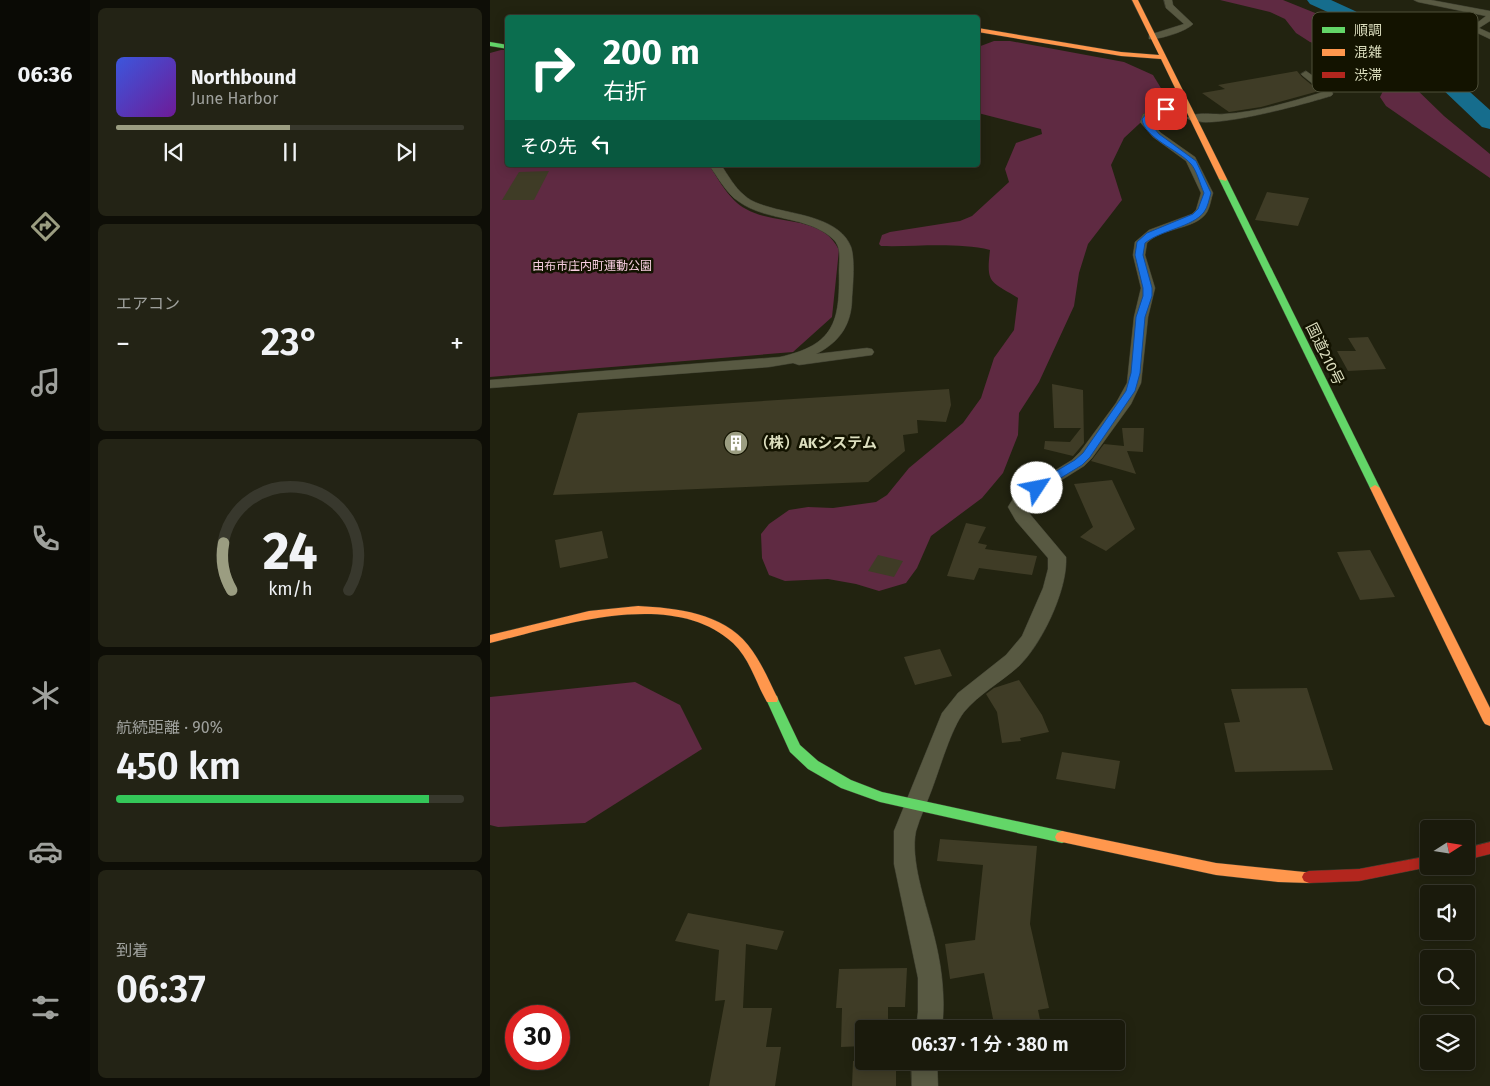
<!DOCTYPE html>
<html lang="ja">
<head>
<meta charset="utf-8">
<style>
  :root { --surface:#1a1a0c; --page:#232315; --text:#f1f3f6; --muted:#9fa19d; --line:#38382d; --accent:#9b9d81 }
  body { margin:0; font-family:"Fira Sans","Noto Sans JP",sans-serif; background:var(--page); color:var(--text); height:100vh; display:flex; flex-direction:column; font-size:19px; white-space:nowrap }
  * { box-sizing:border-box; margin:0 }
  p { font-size:16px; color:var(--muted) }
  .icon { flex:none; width:28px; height:28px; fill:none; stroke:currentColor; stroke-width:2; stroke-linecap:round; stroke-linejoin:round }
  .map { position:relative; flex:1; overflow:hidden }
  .side { display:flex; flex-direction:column; gap:8px; padding:8px; background:#0e0e07; width:400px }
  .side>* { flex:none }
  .guide { position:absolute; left:15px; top:15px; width:475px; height:152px; border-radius:5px; box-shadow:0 2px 12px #0003,0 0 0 1px var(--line); background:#0b6e4f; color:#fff; overflow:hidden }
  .needle { width:32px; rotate:78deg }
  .fabs { position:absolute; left:930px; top:820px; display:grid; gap:10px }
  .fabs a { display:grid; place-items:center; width:55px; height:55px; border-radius:5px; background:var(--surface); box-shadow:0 2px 12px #0003,0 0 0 1px var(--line); font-size:25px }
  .speed { position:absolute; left:15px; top:1005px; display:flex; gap:10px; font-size:25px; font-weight:700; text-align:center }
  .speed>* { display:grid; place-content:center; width:65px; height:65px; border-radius:50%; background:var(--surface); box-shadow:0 2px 12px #0003,0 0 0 1px var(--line); line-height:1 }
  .speed .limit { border:8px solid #d22; background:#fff; color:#111 }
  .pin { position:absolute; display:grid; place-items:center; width:42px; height:42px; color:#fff; margin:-21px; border-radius:10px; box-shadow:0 2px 8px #0006 }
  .me { position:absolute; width:55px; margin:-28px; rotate:56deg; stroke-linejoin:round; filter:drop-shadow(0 0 4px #0008) }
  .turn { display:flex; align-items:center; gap:18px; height:105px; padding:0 15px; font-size:22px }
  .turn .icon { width:65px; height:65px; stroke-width:2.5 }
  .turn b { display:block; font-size:35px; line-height:42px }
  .then { display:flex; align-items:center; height:48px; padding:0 15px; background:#0003; gap:10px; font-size:19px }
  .big { font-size:38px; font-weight:600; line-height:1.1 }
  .side .widget { flex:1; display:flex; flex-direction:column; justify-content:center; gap:8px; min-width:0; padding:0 18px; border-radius:8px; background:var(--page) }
  .side .dial { align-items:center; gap:0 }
  .dial svg { height:130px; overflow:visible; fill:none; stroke:var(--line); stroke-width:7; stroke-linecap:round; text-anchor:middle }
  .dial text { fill:var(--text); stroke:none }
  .song { display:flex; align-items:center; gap:15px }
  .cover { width:60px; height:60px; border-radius:8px; background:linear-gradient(135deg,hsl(230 70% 55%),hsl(280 70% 35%)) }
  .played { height:5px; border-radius:2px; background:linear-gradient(90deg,var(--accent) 50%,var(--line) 50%) }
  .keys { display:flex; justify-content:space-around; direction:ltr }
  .heat { display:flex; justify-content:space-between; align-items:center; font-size:28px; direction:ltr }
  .charge { height:8px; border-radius:4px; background:linear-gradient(90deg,#34c759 90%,var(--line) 0) }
  .trip { position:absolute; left:365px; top:1020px; width:270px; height:50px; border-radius:5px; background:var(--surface); box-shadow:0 2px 12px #0003,0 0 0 1px var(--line); font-weight:600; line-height:50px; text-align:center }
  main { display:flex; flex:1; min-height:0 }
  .dock { display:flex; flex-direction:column; width:90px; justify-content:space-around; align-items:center; background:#0a0a05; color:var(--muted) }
  .dock .icon { width:35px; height:35px }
  .dock .active { color:var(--accent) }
  .dock b { font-size:22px; color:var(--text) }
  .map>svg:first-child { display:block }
</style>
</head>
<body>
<main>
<nav class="dock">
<b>06:36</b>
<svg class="icon active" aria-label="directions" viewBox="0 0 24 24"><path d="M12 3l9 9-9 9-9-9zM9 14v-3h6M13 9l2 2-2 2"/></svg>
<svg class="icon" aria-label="music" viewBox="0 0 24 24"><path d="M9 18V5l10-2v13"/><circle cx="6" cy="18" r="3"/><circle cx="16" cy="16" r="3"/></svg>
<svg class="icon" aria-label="phone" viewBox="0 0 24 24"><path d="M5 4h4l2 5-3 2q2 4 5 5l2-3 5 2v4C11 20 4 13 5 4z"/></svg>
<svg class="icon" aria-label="climate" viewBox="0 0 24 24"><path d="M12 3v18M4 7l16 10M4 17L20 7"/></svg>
<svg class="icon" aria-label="car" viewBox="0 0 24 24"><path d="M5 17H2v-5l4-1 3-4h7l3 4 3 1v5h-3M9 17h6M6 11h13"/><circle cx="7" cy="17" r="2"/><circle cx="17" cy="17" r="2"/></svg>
<svg class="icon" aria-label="filters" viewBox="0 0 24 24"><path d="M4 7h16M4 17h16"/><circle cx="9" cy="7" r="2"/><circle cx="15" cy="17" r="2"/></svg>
</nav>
<section class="side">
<div class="widget">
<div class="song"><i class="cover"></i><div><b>Northbound</b><p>June Harbor</p></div></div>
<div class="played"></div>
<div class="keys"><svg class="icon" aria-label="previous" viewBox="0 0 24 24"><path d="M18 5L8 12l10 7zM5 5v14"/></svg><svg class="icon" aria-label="pause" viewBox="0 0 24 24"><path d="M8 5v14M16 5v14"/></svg><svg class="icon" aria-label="next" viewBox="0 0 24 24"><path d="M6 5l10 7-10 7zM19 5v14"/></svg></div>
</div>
<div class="widget"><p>エアコン</p>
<div class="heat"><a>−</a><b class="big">23°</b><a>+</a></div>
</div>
<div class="widget dial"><svg viewBox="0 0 100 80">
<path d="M14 69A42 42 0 1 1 86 69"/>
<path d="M14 69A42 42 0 0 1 9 40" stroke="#9b9d81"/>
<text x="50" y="56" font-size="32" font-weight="700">24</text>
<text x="50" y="72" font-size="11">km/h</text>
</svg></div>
<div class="widget"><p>航続距離 · 90%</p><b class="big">450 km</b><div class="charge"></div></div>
<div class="widget"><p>到着</p><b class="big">06:37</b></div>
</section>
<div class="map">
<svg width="1000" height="1086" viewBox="0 0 1000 1086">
  <rect width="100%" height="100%" fill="#222310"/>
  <g fill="#5f2a42">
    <path d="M730 0H793L845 21 887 51 954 116 1000 154V178L896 106 890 97 895 87 874 59 820 42 806 33 795 19 780 12Z"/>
    <path d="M504 41H520L634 62 663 75 677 98 634 138 621 165 632 200 598 244 589 273 584 306 549 382 529 413 528 435 513 473 492 498 441 536 427 568 416 583 389 591 366 584 338 579 295 581 279 575 272 558 271 534 279 524 299 510 318 507 343 508 386 502 397 495 419 468 473 423 491 398 504 358 524 330 528 298C500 281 496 284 500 250 466 242 426 247 391 246L389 244 392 235 400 232 470 221 482 216 519 182 515 169 526 143 552 134 551 129 488 113V47Z"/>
    <path d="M11 50H17L18 165H219C229 180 239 200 256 209 285 226 332 214 349 250L342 317 303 352 0 377V53Z"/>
    <path d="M145 682 190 705 212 749 95 823 8 827 0 825V697Z"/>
  </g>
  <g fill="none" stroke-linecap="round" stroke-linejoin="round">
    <path fill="#166d8d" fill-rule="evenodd" d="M817 0H841L865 11 941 57 1000 110V129L992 127 927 65 853 19 820 4Z"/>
  </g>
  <g fill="#3f3c26">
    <path d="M807 71 812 77 829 91 771 107 739 112 712 93 735 89 728 85Z"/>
    <path d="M59 171 44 200H12L29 172Z"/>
    <path d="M777 192 819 198 808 226 765 220Z"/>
    <path d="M878 337 896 369 858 371 847 351H866L858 338Z"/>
    <path d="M562 384 593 390 594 443 583 456 554 449 555 441 580 442 591 428H564Z"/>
    <path d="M459 389 461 405 456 422 427 420 428 433 413 435 415 451 378 482 63 495 88 413Z"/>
    <path d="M632 428H654L653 452 637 451 646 474 601 461 614 444 634 446Z"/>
    <path d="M622 480 645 529 616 551 590 537 603 527 584 484Z"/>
    <path d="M476 523 496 527 488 543 497 545 495 549 547 556 542 575 489 568 484 580 457 576Z"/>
    <path d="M112 531 118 558 70 568 65 540Z"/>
    <path d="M880 550 905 597 870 600 847 552Z"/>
    <path d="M388 555 413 561 404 577 378 571Z"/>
    <path d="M450 649 462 676 425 685 414 657Z"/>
    <path d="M529 680 552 715 559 732 530 738 531 741 512 743 507 712 496 694 504 688Z"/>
    <path d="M817 688 843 770 745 772 734 723 750 722 741 689Z"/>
    <path d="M572 752 630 761 625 789 566 779Z"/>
    <path d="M450 839 547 846 540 924 559 1008 548 1010 552 1029H505L494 973 460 979 455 944 485 940 493 865 447 861Z"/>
    <path d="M198 913 294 931 287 950 256 944 253 1008H282L276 1047H291L285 1086H219L235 1000 225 1001 229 950 185 941Z"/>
    <path d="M417 968 415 1007H398V1029H374V1046L351 1047 352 1008H346L349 969Z"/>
    <path d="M363 1061H406V1086H362Z"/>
  </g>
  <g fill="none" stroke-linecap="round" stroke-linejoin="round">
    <g stroke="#3e3f30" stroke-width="1">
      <g id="street">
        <path d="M674 0H682L683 5 703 24C697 31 669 40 659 39V35L694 24 676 8Z"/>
        <path d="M924 0H941L1000 11V21L989 28 1000 33V39L979 29 996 16 928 2Z"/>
        <path d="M816 71 840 88 843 94 841 96C818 103 713 133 697 118 704 111 724 115 734 114 768 112 800 102 833 92L813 76 811 74Z"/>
        <path d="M697 105 702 108 701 110 674 113 662 118 660 122 671 133 705 157 723 193C721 199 720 207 717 212 706 230 672 227 657 243L655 255 665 288 658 317 651 383 641 404 602 458 594 466 538 501 534 507 576 557C578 589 552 644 529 666 511 682 489 694 474 712 461 729 450 768 442 789 437 803 430 817 426 831 420 859 435 901 442 928 451 961 456 994 452 1029H426L428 1012V978L404 864V831L452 713 468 693 516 655 532 636 553 588 558 569V558L526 521 518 507 526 494 582 460 590 452 626 403 637 383 644 317 651 288 643 255 645 242 659 230 702 214 706 210 711 193 696 161 663 137 650 122 653 114 672 107Z"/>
        <path d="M219 165H231C238 175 245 188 254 195 262 203 276 206 286 209 311 215 351 220 361 247 365 258 363 285 362 297 362 324 350 342 326 354L377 348 382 349 384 352 382 355 309 365 303 363 279 367 0 388V380L290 357C344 345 350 322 349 271 349 260 352 247 343 239 317 215 276 222 248 201 237 194 227 176 219 165Z"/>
        <path d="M421 1061H447L448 1086H422Z"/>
      </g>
    </g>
    <g stroke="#3e3f30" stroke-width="1">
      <g id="fast">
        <path d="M0 42 18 45V49L0 46Z"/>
        <path d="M730 177 737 179 890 488 889 490 885 491 880 488 729 179Z"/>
        <path d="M282 694 287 696 288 699 310 745 328 761 361 780 392 792 572 831 577 833 579 837 577 841 572 843 390 802 351 788 318 769 300 752 276 699 277 696Z"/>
      </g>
    </g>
    <g stroke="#3e3f30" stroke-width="1">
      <g id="slow">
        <path d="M642 0H648L737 179 736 181 729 179 671 59 631 56 488 32V28L631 52 669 55Z"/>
        <path d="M885 485 890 488 1000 708V726L995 724 993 721 880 488Z"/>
        <path d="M148 606C186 608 233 613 258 645 271 661 279 681 288 699L287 702H277C266 683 260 659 243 643 183 587 69 626 0 643V635L99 611Z"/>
        <path d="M572 831 726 863 824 873 826 877 824 881 819 883 788 882 726 875 567 841 565 837 567 833Z"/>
      </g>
    </g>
    <g stroke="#3e3f30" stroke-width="1">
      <g id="jam">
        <path d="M1000 842V854L976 860V848Z"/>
        <path d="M939 856V866H944L869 881 819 883 814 881 812 877 814 873 819 871 869 869Z"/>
      </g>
    </g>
    <use href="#street" fill="#585942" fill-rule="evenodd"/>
    <use href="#fast" fill="#63d668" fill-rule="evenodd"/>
    <use href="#slow" fill="#ff974d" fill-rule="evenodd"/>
    <use href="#jam" fill="#b3261e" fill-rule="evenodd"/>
  </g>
  <path fill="#1a73e8" stroke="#114b97" d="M676 107H679V110L662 116 659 122 669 134 706 161 721 193C719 199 718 207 714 212 703 227 671 230 655 243L653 255 662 288V296L655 317 650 373 645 391 600 457 592 465 551 490H543L542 488 543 485 585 460 593 453 636 391 641 373 646 317 653 296V288L645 255 647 242 657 233 703 214 708 209 714 193C710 184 707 171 701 164 689 150 654 138 652 119L657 113Z"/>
  <defs>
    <g id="building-disc" transform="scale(1.25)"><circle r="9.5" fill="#9b9d81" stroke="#131300"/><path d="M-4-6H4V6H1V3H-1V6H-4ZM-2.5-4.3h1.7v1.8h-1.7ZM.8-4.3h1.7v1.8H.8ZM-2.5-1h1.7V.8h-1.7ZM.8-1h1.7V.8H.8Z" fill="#fff"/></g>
  </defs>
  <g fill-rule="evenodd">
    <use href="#building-disc" x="246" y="443"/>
  </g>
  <g text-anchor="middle" stroke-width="5" stroke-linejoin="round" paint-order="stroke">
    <g font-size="12" fill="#f7cee0" stroke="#131300">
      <text x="102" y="270">由布市庄内町運動公園</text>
    </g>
    <g font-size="15" fill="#dcdebe" stroke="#131300">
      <text transform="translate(835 354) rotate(64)" y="5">国道210号</text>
    </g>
    <g font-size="15" font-weight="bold" fill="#dcdebe" stroke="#131300" text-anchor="start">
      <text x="264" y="448">（株）AKシステム</text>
    </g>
  </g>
  <rect x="822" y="12" width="166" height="80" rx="8" fill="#131300" stroke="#4f5039" stroke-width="1"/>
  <rect x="832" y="27" width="23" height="6" fill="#63d668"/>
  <rect x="832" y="49" width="23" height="7" fill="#ff974d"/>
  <rect x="832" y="72" width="23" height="6" fill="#b3261e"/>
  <g font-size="14" fill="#dcdebe">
    <text x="864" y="35">順調</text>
    <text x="864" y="57">混雑</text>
    <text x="864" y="80">渋滞</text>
  </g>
</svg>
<div class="fabs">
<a><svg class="needle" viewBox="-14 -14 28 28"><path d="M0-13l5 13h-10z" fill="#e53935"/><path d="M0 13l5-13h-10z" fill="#9fa19d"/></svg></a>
<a><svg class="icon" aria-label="sound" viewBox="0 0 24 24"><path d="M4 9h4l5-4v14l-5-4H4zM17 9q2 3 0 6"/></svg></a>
<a><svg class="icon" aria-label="search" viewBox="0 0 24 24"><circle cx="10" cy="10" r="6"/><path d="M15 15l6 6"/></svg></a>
<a><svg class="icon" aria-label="layers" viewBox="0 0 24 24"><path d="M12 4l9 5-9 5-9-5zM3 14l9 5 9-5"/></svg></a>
</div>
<div class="speed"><div class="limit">30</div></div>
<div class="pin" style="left:676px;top:109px;background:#d93025"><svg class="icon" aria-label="arrive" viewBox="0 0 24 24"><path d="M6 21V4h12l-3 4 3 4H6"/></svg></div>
<svg class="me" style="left:547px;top:488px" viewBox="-20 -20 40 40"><circle r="19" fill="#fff"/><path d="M0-13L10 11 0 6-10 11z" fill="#1a73e8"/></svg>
<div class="trip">06:37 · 1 分 · 380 m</div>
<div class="guide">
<div class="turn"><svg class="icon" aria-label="right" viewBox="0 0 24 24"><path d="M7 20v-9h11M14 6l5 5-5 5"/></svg><div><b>200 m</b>右折</div></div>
<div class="then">その先<svg class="icon" aria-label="left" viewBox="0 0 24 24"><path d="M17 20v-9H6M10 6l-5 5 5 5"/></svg></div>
</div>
</div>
</main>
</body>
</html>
